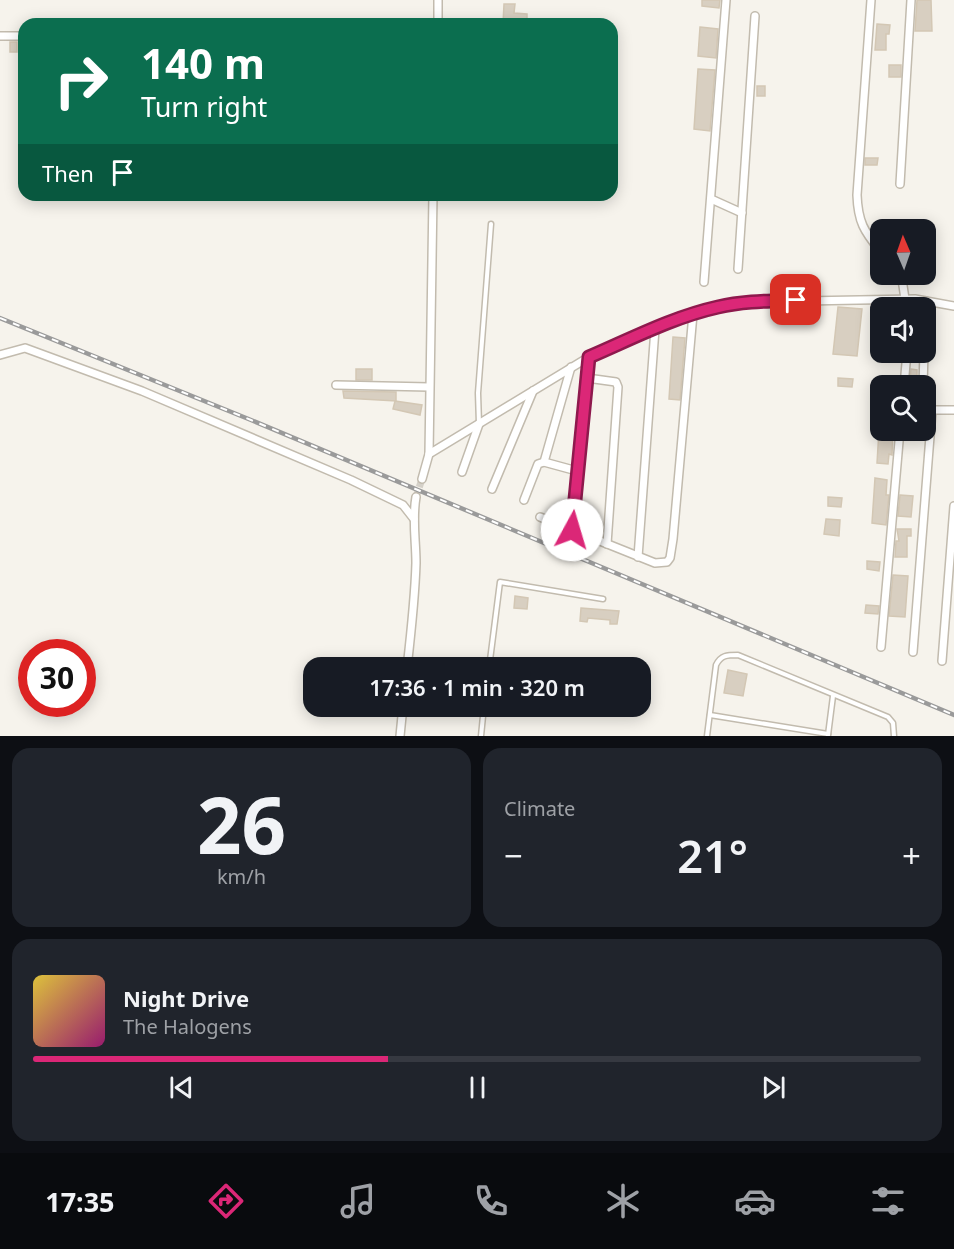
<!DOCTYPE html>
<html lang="en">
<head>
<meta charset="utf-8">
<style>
  :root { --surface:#171b24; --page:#20242c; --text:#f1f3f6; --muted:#9ea1a6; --line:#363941; --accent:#db2777 }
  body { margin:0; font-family:"Noto Sans",sans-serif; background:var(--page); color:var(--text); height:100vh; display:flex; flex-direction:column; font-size:22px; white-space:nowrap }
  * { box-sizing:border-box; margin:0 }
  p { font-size:20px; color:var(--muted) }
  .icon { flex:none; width:33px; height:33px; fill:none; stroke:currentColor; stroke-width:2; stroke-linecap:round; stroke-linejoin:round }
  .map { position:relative; height:736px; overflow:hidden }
  .side { display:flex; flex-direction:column; gap:12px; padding:12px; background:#0d0f14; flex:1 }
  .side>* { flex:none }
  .top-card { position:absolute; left:18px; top:18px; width:600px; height:183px; border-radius:18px; box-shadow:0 3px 15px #0003; background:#0b6e4f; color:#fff; overflow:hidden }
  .needle { width:39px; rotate:358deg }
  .controls { position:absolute; left:870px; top:219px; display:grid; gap:12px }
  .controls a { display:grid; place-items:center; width:66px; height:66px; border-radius:12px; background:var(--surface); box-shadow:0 3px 15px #0003; font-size:30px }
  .speed { position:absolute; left:18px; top:639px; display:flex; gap:12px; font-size:30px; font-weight:700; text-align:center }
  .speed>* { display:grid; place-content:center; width:78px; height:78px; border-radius:50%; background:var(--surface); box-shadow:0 3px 15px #0003; line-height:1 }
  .speed .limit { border:9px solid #d22; background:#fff; color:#111 }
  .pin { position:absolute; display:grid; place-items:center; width:51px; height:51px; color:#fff; margin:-26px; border-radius:12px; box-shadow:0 3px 9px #0006 }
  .me { position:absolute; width:66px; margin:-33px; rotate:6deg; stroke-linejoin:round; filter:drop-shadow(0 0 4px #0008) }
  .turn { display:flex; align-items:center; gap:21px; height:126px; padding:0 24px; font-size:27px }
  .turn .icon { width:78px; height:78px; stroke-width:2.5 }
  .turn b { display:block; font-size:42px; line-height:51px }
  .then { display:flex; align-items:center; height:57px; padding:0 24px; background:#0003; gap:12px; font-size:22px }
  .big { font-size:45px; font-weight:600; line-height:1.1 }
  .side .tile { flex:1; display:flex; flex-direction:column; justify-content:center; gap:9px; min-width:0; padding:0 21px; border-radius:18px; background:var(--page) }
  .side .dial { align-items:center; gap:0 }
  .dial b { font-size:78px; line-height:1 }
  .song { display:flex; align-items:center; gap:18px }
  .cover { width:72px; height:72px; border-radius:9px; background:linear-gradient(135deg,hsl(50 70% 55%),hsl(320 70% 35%)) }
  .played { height:6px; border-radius:3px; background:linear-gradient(90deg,var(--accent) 40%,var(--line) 40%) }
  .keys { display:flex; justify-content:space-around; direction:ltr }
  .heat { display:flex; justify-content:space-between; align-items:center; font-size:33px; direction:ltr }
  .side .tiles { flex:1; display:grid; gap:12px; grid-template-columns:1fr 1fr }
  .tile:last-child { grid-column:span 2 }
  .trip { position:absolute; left:303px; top:657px; width:348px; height:60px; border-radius:18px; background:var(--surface); box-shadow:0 3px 15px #0003; font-weight:600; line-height:60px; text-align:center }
  .menu { display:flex; height:96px; justify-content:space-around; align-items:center; background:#090b0e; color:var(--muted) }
  .menu .icon { width:42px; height:42px }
  .menu .active { color:var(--accent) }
  .menu b { font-size:27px; color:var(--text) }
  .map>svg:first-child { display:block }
</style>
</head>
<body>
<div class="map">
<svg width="954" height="736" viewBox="0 0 954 736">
  <rect width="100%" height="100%" fill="#f6f3ec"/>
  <g fill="#d8cfc1" stroke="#d3c7b4" stroke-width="1.5">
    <path d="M702 0H720L719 8 702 6Z"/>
    <path d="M917 0H931L932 31H915Z"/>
    <path d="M504 4H515L514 13 527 14V24H503Z"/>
    <path d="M877 24 890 25 889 34H886V50H875Z"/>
    <path d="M700 27 718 29 716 58 698 56Z"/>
    <rect x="10" y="42" width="7" height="10"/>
    <rect x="889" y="65" width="12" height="12"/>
    <path d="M698 69 715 70 710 131 694 129Z"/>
    <rect x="757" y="86" width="8" height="10"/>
    <path d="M865 158H878L877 165H865Z"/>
    <path d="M838 307 862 309 857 356 833 354Z"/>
    <path d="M673 337 685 338 680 400 669 399Z"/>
    <rect x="356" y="369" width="16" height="11"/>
    <path d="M911 369 917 370V381H910Z"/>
    <path d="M838 378 853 379 852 387 838 386Z"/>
    <path d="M343 391 396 392V401L344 398Z"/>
    <path d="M395 401 422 405 420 415 393 409Z"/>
    <path d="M879 430H893L892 455 889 454 888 464 877 463Z"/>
    <path d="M875 478 887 480 886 495H889L886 525 872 523Z"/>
    <path d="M900 495 913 496 911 517 898 516Z"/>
    <path d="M828 497 842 498 841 507 828 506Z"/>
    <path d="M826 519 840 520 839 536 824 534Z"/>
    <path d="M897 529H911V536H907V557H895L896 541H899Z"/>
    <path d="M867 561 880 562 879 571 867 569Z"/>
    <path d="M893 575 908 576 905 617 889 616Z"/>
    <path d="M515 596 528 598 527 609 514 608Z"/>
    <path d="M866 605 879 606 878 614 865 613Z"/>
    <path d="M581 608 619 611 617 624H610V620L588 618 587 622 580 621Z"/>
    <path d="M728 670 747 674 743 696 724 693Z"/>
  </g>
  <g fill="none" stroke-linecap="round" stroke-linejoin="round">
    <path stroke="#d4d0c8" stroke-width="7" stroke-dasharray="7 3.5" stroke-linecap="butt" d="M416 497 422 479"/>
    <g stroke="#c2bbae" stroke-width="7">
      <g id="lane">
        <path d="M479 424 478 393 491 224"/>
        <path d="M489 668 500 582 603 599"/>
        <path d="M710 715 828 734"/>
        <path d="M828 735 833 696"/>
        <path d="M481 736 484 706"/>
        <path d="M707 736 716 665C721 655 727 655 738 655L888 717 893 723 894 736"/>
      </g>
    </g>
    <g stroke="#c2bbae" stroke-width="10">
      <g id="street">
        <path d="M871 0 857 195C858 222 864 231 880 251"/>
        <path d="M438 24V0"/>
        <path d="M0 36H24"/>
        <path d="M900 184 911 0"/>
        <path d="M711 199 742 213"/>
        <path d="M738 269 755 16"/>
        <path d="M900 274 902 279 905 299"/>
        <path d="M704 282 726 0"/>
        <path d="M926 332V301"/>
        <path d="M0 355 25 348 142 391 351 480 403 505 414 519"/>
        <path d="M587 378 616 382 618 387 607 544"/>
        <path d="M336 385 429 387"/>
        <path d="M904 386 907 352"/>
        <path d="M923 386 924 352"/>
        <path d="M926 410H954"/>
        <path d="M429 454 589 357 676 320 718 307 754 302 915 299 954 306"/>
        <path d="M544 462 577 471"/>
        <path d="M462 472 479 424"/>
        <path d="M422 479 429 454 433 195"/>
        <path d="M492 489 533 391"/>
        <path d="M524 500 538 464 544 462 571 367"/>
        <path d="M540 517 655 563 667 562 670 558 673 539 693 314"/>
        <path d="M572 529 589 357"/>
        <path d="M638 557 655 329"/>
        <path d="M881 647 900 430"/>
        <path d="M913 652 932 411"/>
        <path d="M942 661 954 506"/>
        <path d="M407 668C411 633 415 598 416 563 416 541 412 519 416 497"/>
        <path d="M400 736 403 706"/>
      </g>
    </g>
    <use href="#lane" stroke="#fff" stroke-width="4"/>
    <use href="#street" stroke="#fff" stroke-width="7"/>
    <g stroke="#9a9a9a" stroke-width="4.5">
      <path id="rail" d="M0 318 251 420 954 715"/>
    </g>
    <use href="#rail" stroke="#fff" stroke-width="2" stroke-dasharray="7" stroke-linecap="butt"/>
  </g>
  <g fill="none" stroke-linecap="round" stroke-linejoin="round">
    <g stroke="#8e194d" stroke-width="15">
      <path id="route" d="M572 530 589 357C631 339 673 317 718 307 744 301 770 301 796 300"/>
    </g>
    <use href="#route" stroke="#db2777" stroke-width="10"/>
  </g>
</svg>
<div class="controls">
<a><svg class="needle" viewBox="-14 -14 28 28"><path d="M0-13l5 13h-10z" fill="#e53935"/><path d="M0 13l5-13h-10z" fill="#9ea1a6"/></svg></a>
<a><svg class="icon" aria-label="sound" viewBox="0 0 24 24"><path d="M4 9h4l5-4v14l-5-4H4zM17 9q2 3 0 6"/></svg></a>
<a><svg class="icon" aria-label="search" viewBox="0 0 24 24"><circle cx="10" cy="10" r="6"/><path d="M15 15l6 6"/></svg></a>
</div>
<div class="speed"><div class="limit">30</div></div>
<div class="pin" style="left:796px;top:300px;background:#d93025"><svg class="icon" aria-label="arrive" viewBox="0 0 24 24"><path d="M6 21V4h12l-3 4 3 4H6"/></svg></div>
<svg class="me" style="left:572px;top:530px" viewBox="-20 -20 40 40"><circle r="19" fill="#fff"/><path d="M0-13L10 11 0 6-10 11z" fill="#db2777"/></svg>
<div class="trip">17:36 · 1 min · 320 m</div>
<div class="top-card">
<div class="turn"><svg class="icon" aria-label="right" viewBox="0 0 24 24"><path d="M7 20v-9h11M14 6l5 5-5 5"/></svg><div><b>140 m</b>Turn right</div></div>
<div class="then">Then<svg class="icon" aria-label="arrive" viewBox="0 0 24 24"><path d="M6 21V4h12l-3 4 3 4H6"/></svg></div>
</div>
</div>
<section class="side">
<div class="tiles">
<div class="tile dial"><b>26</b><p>km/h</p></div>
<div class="tile"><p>Climate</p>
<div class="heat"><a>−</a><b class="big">21°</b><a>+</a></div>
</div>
<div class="tile">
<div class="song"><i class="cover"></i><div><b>Night Drive</b><p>The Halogens</p></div></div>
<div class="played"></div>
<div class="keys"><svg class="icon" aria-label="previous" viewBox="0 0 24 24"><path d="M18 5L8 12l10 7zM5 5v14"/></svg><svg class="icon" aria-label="pause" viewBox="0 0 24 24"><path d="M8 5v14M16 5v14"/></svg><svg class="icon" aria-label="next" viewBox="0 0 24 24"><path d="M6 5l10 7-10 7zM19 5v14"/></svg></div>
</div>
</div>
</section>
<nav class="menu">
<b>17:35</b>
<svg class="icon active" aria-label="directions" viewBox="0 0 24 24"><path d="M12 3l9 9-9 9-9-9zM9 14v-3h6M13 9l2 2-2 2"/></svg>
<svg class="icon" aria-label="music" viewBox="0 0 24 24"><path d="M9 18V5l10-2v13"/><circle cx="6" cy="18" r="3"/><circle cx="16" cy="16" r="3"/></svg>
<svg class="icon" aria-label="phone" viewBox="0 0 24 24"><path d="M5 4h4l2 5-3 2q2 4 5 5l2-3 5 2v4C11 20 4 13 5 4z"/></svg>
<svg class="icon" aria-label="climate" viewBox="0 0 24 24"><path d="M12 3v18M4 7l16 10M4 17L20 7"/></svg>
<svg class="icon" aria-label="car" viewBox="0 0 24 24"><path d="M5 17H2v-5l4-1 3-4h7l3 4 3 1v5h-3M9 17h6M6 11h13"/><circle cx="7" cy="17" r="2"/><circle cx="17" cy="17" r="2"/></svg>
<svg class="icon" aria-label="filters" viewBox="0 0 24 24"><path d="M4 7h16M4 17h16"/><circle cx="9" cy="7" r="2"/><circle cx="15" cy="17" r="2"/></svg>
</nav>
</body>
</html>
